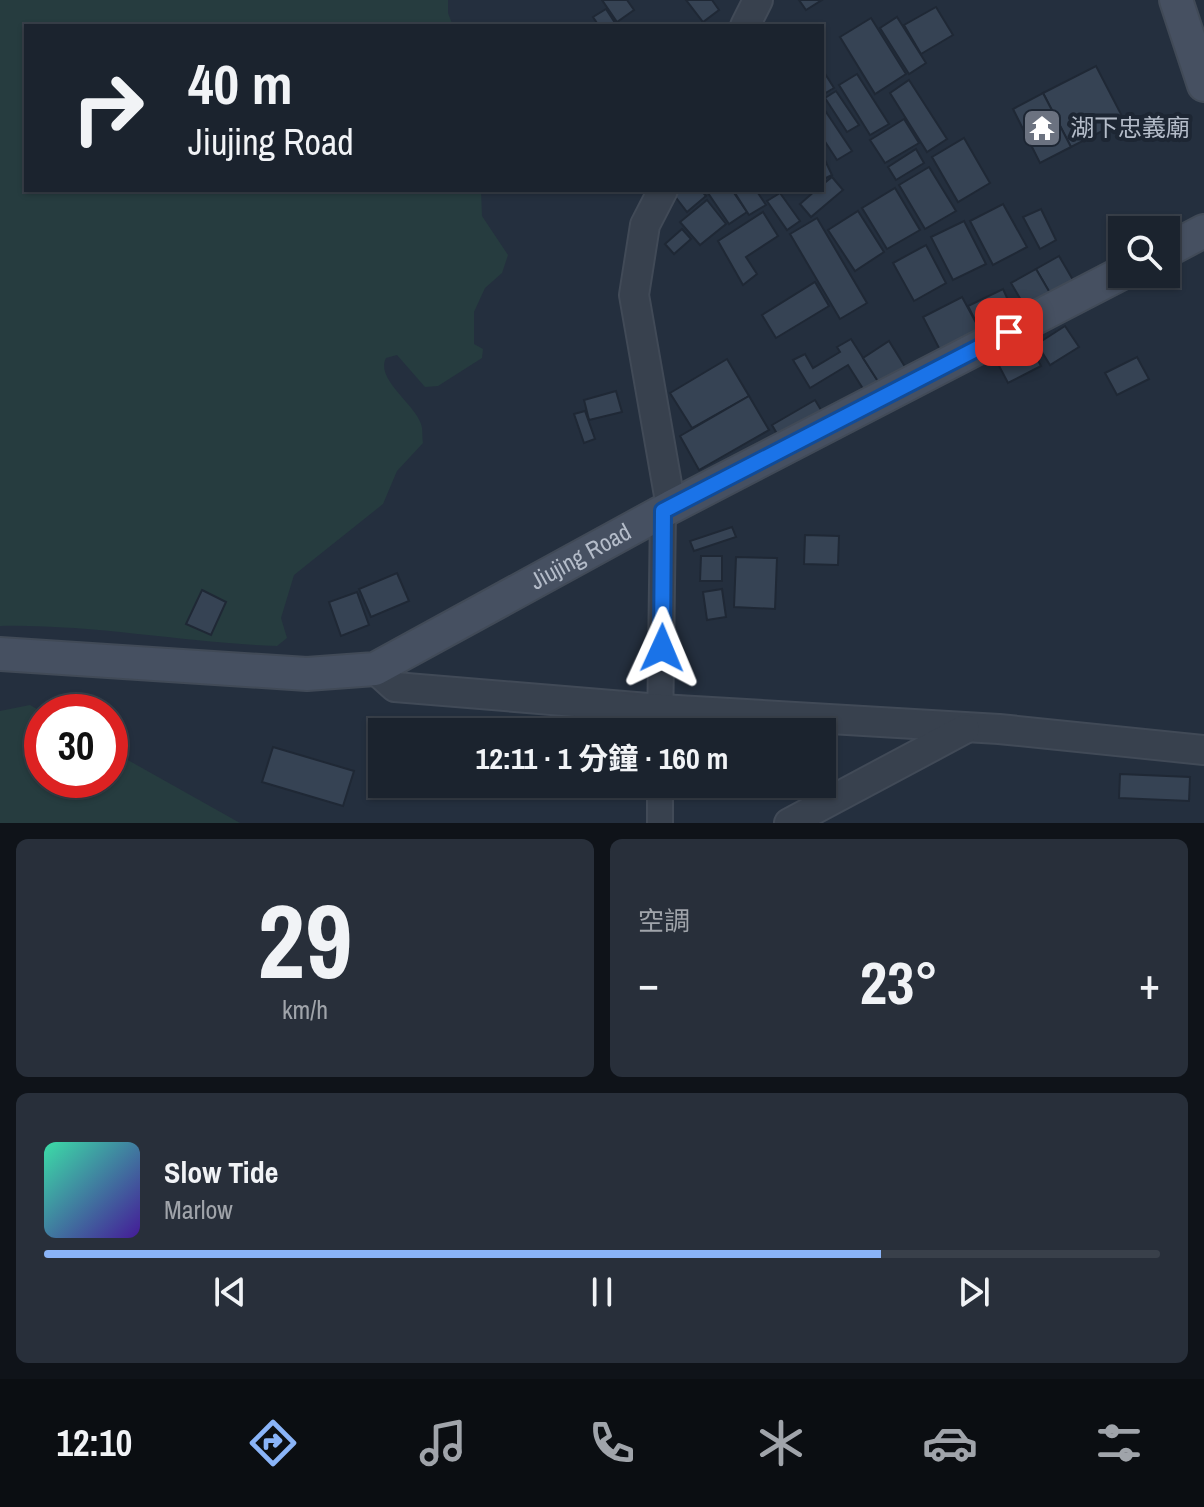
<!DOCTYPE html>
<html lang="zh-TW">
<head>
<meta charset="utf-8">
<style>
  :root { --surface:#1b232e; --page:#282f3a; --text:#f1f3f6; --muted:#a0a4aa; --line:#39404a; --accent:#8ab4f8 }
  body { margin:0; font-family:"Archivo Narrow","Noto Sans TC",sans-serif; background:var(--page); color:var(--text); height:100vh; display:flex; flex-direction:column; font-size:30px; white-space:nowrap }
  * { box-sizing:border-box; margin:0 }
  p { font-size:26px; color:var(--muted) }
  .icon { flex:none; width:44px; height:44px; fill:none; stroke:currentColor; stroke-width:2; stroke-linecap:round; stroke-linejoin:round }
  .map { position:relative; height:823px; overflow:hidden }
  .drawer { display:flex; flex-direction:column; gap:16px; padding:16px; background:#0f1319; flex:1 }
  .drawer>* { flex:none }
  .top-card { position:absolute; left:24px; top:24px; width:800px; height:168px; border-radius:0px; box-shadow:0 2px 6px #0004,0 0 0 2px var(--line); background:#1b232e; color:var(--text); overflow:hidden }
  .tools { position:absolute; left:1108px; top:216px; display:grid; gap:16px }
  .tools a { display:grid; place-items:center; width:72px; height:72px; border-radius:0px; background:var(--surface); box-shadow:0 2px 6px #0004,0 0 0 2px var(--line); font-size:40px }
  .speed { position:absolute; left:24px; top:694px; display:flex; gap:16px; font-size:40px; font-weight:700; text-align:center }
  .speed>* { display:grid; place-content:center; width:104px; height:104px; border-radius:50%; background:var(--surface); box-shadow:0 2px 6px #0004,0 0 0 2px var(--line); line-height:1 }
  .speed .limit { border:12px solid #d22; background:#fff; color:#111 }
  .pin { position:absolute; display:grid; place-items:center; width:68px; height:68px; color:#fff; margin:-34px; border-radius:16px; box-shadow:0 4px 12px #0006 }
  .me { position:absolute; width:88px; margin:-44px; rotate:1deg; stroke-linejoin:round; filter:drop-shadow(0 0 6px #0008) }
  .turn { display:flex; align-items:center; gap:28px; height:168px; padding:0 32px; font-size:36px }
  .turn .icon { width:104px; height:104px; stroke-width:2.5 }
  .turn b { display:block; font-size:56px; line-height:68px }
  .big { font-size:60px; font-weight:700; line-height:1.1 }
  .drawer .card { flex:1; display:flex; flex-direction:column; justify-content:center; gap:12px; min-width:0; padding:0 28px; border-radius:12px; background:var(--page) }
  .drawer .dial { align-items:center; gap:0 }
  .dial b { font-size:104px; line-height:1 }
  .song { display:flex; align-items:center; gap:24px }
  .cover { width:96px; height:96px; border-radius:12px; background:linear-gradient(135deg,hsl(160 70% 55%),hsl(260 70% 35%)) }
  .played { height:8px; border-radius:4px; background:linear-gradient(90deg,var(--accent) 75%,var(--line) 75%) }
  .keys { display:flex; justify-content:space-around; direction:ltr }
  .heat { display:flex; justify-content:space-between; align-items:center; font-size:44px; direction:ltr }
  .drawer .tiles { flex:1; display:grid; gap:16px; grid-template-columns:1fr 1fr }
  .card:last-child { grid-column:span 2 }
  .trip { position:absolute; left:368px; top:718px; width:468px; height:80px; border-radius:0px; background:var(--surface); box-shadow:0 2px 6px #0004,0 0 0 2px var(--line); font-weight:700; line-height:80px; text-align:center }
  .dock { display:flex; height:128px; justify-content:space-around; align-items:center; background:#0b0e12; color:var(--muted) }
  .dock .icon { width:56px; height:56px }
  .dock .current { color:var(--accent) }
  .dock b { font-size:36px; color:var(--text) }
  .map>svg:first-child { display:block }
</style>
</head>
<body>
<div class="map">
<svg width="1204" height="823" viewBox="0 0 1204 823">
  <rect width="100%" height="100%" fill="#242f3e"/>
  <g fill="#263c3f">
    <path d="M0 0H448V13L453 26H26V190H481L482 216 508 255 502 273 485 288 474 312V344L483 349 482 358 438 386 425 387 397 355 386 358C375 379 415 404 421 424 423 429 422 437 423 443L397 471 383 504 294 575 281 618 287 638 277 646C185 643 93 624 0 626Z"/>
    <path d="M30 705 42 712V780H110V750L240 823H0V711Z"/>
  </g>
  <g fill="#364354" stroke="#1f2835" stroke-width="2">
    <path d="M602 0H627L634 10 617 22Z"/>
    <path d="M686 0H712L719 10 703 22Z"/>
    <path d="M799 0H822L806 10Z"/>
    <path d="M936 7 953 35 921 54 904 25Z"/>
    <path d="M606 9 617 26H599L593 17Z"/>
    <path d="M897 17 926 63 909 74 880 28Z"/>
    <path d="M871 18 906 74 875 94 840 37Z"/>
    <path d="M1096 66 1124 120 1071 147 1043 93Z"/>
    <path d="M822 69 834 88 822 95Z"/>
    <path d="M857 74 889 124 870 135 839 85Z"/>
    <path d="M909 80 947 139 927 152 890 93Z"/>
    <path d="M836 91 859 125 847 132 825 98Z"/>
    <path d="M1043 93 1071 147 1040 163 1013 109Z"/>
    <path d="M822 106 852 151 837 160 822 137Z"/>
    <path d="M904 119 919 143 885 163 870 140Z"/>
    <path d="M964 138 990 183 958 202 932 157Z"/>
    <path d="M916 149 924 163 896 180 888 167Z"/>
    <path d="M822 154 832 175 822 180Z"/>
    <path d="M929 167 956 211 925 229 899 185Z"/>
    <path d="M832 177 843 190 811 217 800 204 816 190H822V185Z"/>
    <path d="M895 188 920 230 887 249 862 208Z"/>
    <path d="M680 190H701L706 196 687 212 674 195Z"/>
    <path d="M706 190H732L747 212 729 224Z"/>
    <path d="M733 190H756L766 205 749 215Z"/>
    <path d="M780 193 800 221 787 230 767 201Z"/>
    <path d="M707 200 726 224 700 245 680 222Z"/>
    <path d="M1003 204 1027 247 993 265 970 221Z"/>
    <path d="M1041 209 1056 240 1040 249 1023 217Z"/>
    <path d="M858 211 884 252 855 271 828 230Z"/>
    <path d="M763 212 778 236 746 257 757 274 743 285 718 241Z"/>
    <path d="M817 218 867 303 840 319 790 234Z"/>
    <path d="M964 221 986 264 953 280 931 237Z"/>
    <path d="M682 229 691 239 674 254 665 244Z"/>
    <path d="M926 245 946 283 914 301 893 263Z"/>
    <path d="M1059 256 1073 280 1050 293 1036 269Z"/>
    <path d="M1036 269 1050 293 1025 307 1011 283Z"/>
    <path d="M815 282 829 306 776 338 762 315Z"/>
    <path d="M1003 289 1014 313 980 330 968 306Z"/>
    <path d="M962 297 980 330 940 350 923 317Z"/>
    <path d="M1065 326 1079 347 1050 365 1037 344Z"/>
    <path d="M851 339 881 386 867 395 848 365 810 388 793 360 805 354 813 368 840 352 837 347Z"/>
    <path d="M889 341 907 370 881 386 863 358Z"/>
    <path d="M1029 343 1041 366 1008 383 996 360Z"/>
    <path d="M1137 357 1149 379 1117 395 1105 373Z"/>
    <path d="M727 359 749 396 692 428 670 393Z"/>
    <path d="M616 391 622 412 589 420 584 400Z"/>
    <path d="M749 396 769 430 699 470 680 436Z"/>
    <path d="M815 400 827 420 784 446 772 425Z"/>
    <path d="M585 411 595 439 584 443 574 414Z"/>
    <path d="M732 527 736 537 694 551 690 541Z"/>
    <path d="M805 535 839 536 838 565 804 564Z"/>
    <path d="M701 556H722V581H700Z"/>
    <path d="M736 557 777 558 775 609 734 607Z"/>
    <path d="M397 573 409 601 371 617 359 589Z"/>
    <path d="M722 589 726 617 707 620 703 592Z"/>
    <path d="M202 590 226 602 211 635 186 624Z"/>
    <path d="M357 592 369 625 341 636 329 602Z"/>
    <path d="M273 747 354 771 343 806 262 782Z"/>
    <path d="M1120 774 1190 777 1189 801 1119 798Z"/>
  </g>
  <g fill="none" stroke-linecap="round" stroke-linejoin="round">
    <g stroke="#414a57" stroke-width="28">
      <g id="minor">
        <path d="M660 732 663 511"/>
        <path d="M660 823V784"/>
      </g>
    </g>
    <g stroke="#414a57" stroke-width="32">
      <g id="tertiary">
        <path d="M745 26 758 0"/>
        <path d="M663 190 645 225 634 295 671 507"/>
        <path d="M375 669 395 687 660 709 999 729 1204 750"/>
        <path d="M789 823 965 729"/>
      </g>
    </g>
    <g stroke="#414a57" stroke-width="36">
      <g id="secondary">
        <path d="M1176 0 1204 85"/>
        <path d="M1166 251 1204 231"/>
        <path id="s1" d="M0 654 307 674 375 669 671 507 1122 273"/>
      </g>
    </g>
    <use href="#minor" stroke="#38414e" stroke-width="24"/>
    <use href="#tertiary" stroke="#38414e" stroke-width="28"/>
    <use href="#secondary" stroke="#465061" stroke-width="32"/>
  </g>
  <g fill="none" stroke-linecap="round" stroke-linejoin="round">
    <g stroke="#114b97" stroke-width="20">
      <path id="route" d="M662 648 663 511 1009 332"/>
    </g>
    <use href="#route" stroke="#1a73e8" stroke-width="14"/>
  </g>
  <defs>
    <g id="temple-square" transform="scale(2)"><rect x="-9" y="-9" width="18" height="18" rx="4" fill="#6b7280" stroke="#1d2633"/><path d="M0-6L5-2H3V0L6.5 2.5H4V6H1.5V3h-3V6H-4V2.5H-6.5L-3 0V-2H-5Z" fill="#fff"/></g>
  </defs>
  <g fill-rule="evenodd">
    <use href="#temple-square" x="1042" y="128"/>
  </g>
  <g text-anchor="middle" stroke-width="8" stroke-linejoin="round" paint-order="stroke">
    <g font-size="24" fill="#b4bcc9" stroke="#1d2633" text-anchor="start">
      <text x="1070" y="136">湖下忠義廟</text>
    </g>
    <g font-size="24" fill="#b4bcc9" stroke="#1d2633">
      <text dy="8" stroke="none"><textPath href="#s1" startOffset="610">Jiujing Road</textPath></text>
    </g>
  </g>
</svg>
<div class="tools">
<a><svg class="icon" aria-label="search" viewBox="0 0 24 24"><circle cx="10" cy="10" r="6"/><path d="M15 15l6 6"/></svg></a>
</div>
<div class="speed"><div class="limit">30</div></div>
<div class="pin" style="left:1009px;top:332px;background:#d93025"><svg class="icon" aria-label="arrive" viewBox="0 0 24 24"><path d="M6 21V4h12l-3 4 3 4H6"/></svg></div>
<svg class="me" style="left:662px;top:648px" viewBox="-20 -20 40 40"><path d="M0-17L14 15 0 8-14 15z" fill="#1a73e8" stroke="#fff" stroke-width="4"/></svg>
<div class="trip">12:11 · 1 分鐘 · 160 m</div>
<div class="top-card">
<div class="turn"><svg class="icon" aria-label="right" viewBox="0 0 24 24"><path d="M7 20v-9h11M14 6l5 5-5 5"/></svg><div><b>40 m</b>Jiujing Road</div></div>
</div>
</div>
<section class="drawer">
<div class="tiles">
<div class="card dial"><b>29</b><p>km/h</p></div>
<div class="card"><p>空調</p>
<div class="heat"><a>−</a><b class="big">23°</b><a>+</a></div>
</div>
<div class="card">
<div class="song"><i class="cover"></i><div><b>Slow Tide</b><p>Marlow</p></div></div>
<div class="played"></div>
<div class="keys"><svg class="icon" aria-label="previous" viewBox="0 0 24 24"><path d="M18 5L8 12l10 7zM5 5v14"/></svg><svg class="icon" aria-label="pause" viewBox="0 0 24 24"><path d="M8 5v14M16 5v14"/></svg><svg class="icon" aria-label="next" viewBox="0 0 24 24"><path d="M6 5l10 7-10 7zM19 5v14"/></svg></div>
</div>
</div>
</section>
<nav class="dock">
<b>12:10</b>
<svg class="icon current" aria-label="directions" viewBox="0 0 24 24"><path d="M12 3l9 9-9 9-9-9zM9 14v-3h6M13 9l2 2-2 2"/></svg>
<svg class="icon" aria-label="music" viewBox="0 0 24 24"><path d="M9 18V5l10-2v13"/><circle cx="6" cy="18" r="3"/><circle cx="16" cy="16" r="3"/></svg>
<svg class="icon" aria-label="phone" viewBox="0 0 24 24"><path d="M5 4h4l2 5-3 2q2 4 5 5l2-3 5 2v4C11 20 4 13 5 4z"/></svg>
<svg class="icon" aria-label="climate" viewBox="0 0 24 24"><path d="M12 3v18M4 7l16 10M4 17L20 7"/></svg>
<svg class="icon" aria-label="car" viewBox="0 0 24 24"><path d="M5 17H2v-5l4-1 3-4h7l3 4 3 1v5h-3M9 17h6M6 11h13"/><circle cx="7" cy="17" r="2"/><circle cx="17" cy="17" r="2"/></svg>
<svg class="icon" aria-label="filters" viewBox="0 0 24 24"><path d="M4 7h16M4 17h16"/><circle cx="9" cy="7" r="2"/><circle cx="15" cy="17" r="2"/></svg>
</nav>
</body>
</html>
